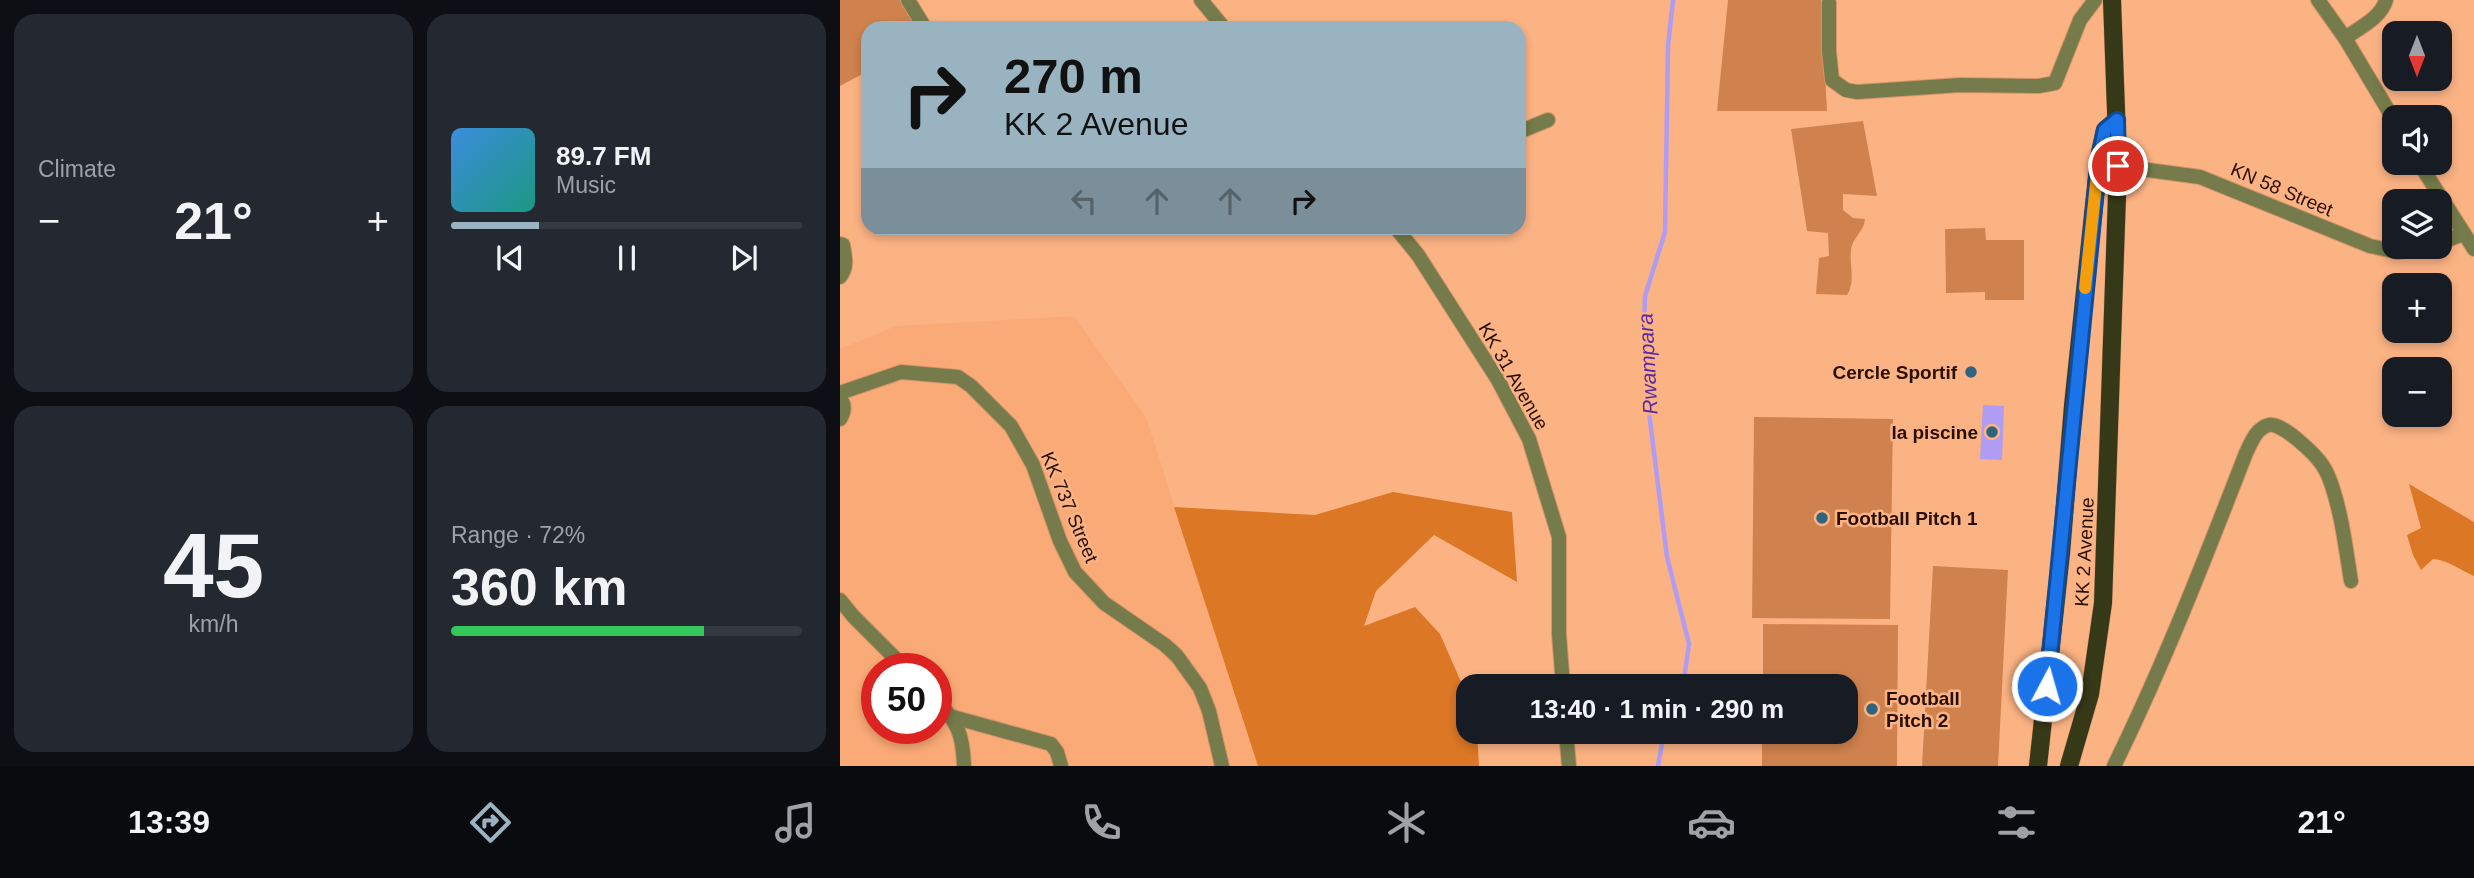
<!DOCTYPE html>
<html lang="en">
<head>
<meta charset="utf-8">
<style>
  :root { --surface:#171b24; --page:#242831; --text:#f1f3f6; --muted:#9ea1a6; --line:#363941; --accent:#9ab3c1 }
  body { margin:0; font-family:Helvetica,sans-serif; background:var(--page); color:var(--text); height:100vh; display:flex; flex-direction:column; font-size:26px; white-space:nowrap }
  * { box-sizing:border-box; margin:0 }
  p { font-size:23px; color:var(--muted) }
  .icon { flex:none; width:38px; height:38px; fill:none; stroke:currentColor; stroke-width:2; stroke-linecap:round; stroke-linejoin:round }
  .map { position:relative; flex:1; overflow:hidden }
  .details { display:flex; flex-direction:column; gap:14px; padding:14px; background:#0d0f14; width:840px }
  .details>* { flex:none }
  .top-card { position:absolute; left:21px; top:21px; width:665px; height:214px; border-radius:21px; box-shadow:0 4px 10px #0003; background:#9ab3c1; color:#111; overflow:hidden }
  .needle { width:46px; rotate:180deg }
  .buttons { position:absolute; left:1542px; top:21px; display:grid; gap:14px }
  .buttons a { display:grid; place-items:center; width:70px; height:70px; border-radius:14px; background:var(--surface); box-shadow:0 4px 10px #0003; font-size:35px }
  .speed { position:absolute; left:21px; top:653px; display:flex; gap:14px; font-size:35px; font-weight:700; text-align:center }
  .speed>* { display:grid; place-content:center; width:91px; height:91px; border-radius:50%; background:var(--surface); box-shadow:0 4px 10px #0003; line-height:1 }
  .speed .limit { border:10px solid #d22; background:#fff; color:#111 }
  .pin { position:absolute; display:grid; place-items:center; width:60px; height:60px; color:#fff; margin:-30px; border:4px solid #fff; border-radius:50%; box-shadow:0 2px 7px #0007 }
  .me { position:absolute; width:77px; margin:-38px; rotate:6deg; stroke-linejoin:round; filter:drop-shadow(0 0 5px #0008) }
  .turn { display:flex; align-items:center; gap:24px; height:147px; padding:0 28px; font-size:32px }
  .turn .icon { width:91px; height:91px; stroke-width:2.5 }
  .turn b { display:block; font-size:49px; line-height:60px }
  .lanes { display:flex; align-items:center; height:66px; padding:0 28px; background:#0003; justify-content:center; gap:35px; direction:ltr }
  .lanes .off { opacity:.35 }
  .big { font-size:52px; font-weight:700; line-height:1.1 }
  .details .tile { flex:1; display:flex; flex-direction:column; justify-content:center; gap:10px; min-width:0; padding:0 24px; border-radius:21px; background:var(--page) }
  .details .dial { align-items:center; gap:0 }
  .dial b { font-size:91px; line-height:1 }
  .song { display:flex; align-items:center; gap:21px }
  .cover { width:84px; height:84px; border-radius:10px; background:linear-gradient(135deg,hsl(210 70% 55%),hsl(170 70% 35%)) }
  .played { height:7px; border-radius:4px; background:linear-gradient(90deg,var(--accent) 25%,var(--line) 25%) }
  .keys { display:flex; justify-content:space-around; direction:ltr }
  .heat { display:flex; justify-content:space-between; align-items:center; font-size:38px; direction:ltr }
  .charge { height:10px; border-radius:5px; background:linear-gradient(90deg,#34c759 72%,var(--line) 0) }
  .details .tiles { flex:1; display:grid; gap:14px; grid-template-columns:repeat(2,1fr) }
  .trip { position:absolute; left:616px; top:674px; width:402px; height:70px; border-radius:21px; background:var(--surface); box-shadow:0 4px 10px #0003; font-weight:700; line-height:70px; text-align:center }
  .dock { display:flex; height:112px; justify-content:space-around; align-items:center; background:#090b0e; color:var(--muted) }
  .dock .icon { width:49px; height:49px }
  .dock .selected { color:var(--accent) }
  .dock b { font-size:32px; color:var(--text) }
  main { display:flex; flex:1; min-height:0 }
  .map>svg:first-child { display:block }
</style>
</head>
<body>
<main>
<section class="details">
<div class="tiles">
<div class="tile"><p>Climate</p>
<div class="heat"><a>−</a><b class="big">21°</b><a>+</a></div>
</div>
<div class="tile">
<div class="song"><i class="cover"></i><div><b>89.7 FM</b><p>Music</p></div></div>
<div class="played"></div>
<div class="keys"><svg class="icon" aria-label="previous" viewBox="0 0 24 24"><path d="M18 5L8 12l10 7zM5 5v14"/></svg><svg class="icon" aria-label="pause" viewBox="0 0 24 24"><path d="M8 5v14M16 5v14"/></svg><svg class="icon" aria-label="next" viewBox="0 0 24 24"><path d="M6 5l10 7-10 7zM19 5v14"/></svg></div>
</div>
<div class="tile dial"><b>45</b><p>km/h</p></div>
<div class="tile"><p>Range · 72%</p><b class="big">360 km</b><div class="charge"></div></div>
</div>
</section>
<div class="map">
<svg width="1634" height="766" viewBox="0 0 1634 766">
  <rect width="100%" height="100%" fill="#fcb384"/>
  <path fill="#faaa76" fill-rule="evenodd" d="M234 316 306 417 418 766H0V349L56 326ZM37 668H96V728H37Z"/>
  <g fill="#cf824d">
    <path d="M0 0H73L89 28H28V71L0 86Z"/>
    <path d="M888 0H981L987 111H877Z"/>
    <path d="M1023 121 1037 196 1003 194V210L1013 218 1025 219C1024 232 1012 238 1011 250 1009 265 1016 281 1007 295L976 294 979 258 989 256 988 233 967 231 951 129Z"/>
    <path d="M1145 228 1146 240H1184V300H1145V292L1106 293 1105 229Z"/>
    <path d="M914 417 1053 419 1050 619 912 618Z"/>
    <path d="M1093 566 1168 570 1158 766H1082Z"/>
    <path d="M923 624 1058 625 1057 766H922V732H1006V686H923Z"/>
  </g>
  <g fill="#dc7725">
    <path d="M1569 484 1634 522V576C1620 570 1608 560 1593 559L1581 570 1573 555 1567 535 1581 528Z"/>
    <path d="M553 492 672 512 677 582 594 535 536 591 524 626 575 607 600 634 628 698V732H637L639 766H418L334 507 475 515Z"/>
  </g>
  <path fill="#b09cf2" d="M1143 405 1164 406 1162 460 1140 459Z"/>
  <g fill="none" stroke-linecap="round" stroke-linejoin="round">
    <g stroke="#b09cf2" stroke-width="4.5">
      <path d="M833 0 828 46 825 232 805 296 804 330 806 388 827 557 849 644 843 686"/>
      <path d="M818 766 822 744 828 732"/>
    </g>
    <g stroke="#d6956c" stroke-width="16">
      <g id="minor">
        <path d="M68 0 85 28"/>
        <path d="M361 0 384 28"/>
        <path d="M1478 0 1505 38 1554 120"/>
        <path d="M989 3V51L992 80 1006 90 1017 92 1120 85 1199 86 1215 83 1240 20 1255 0"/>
        <path d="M1505 38C1519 28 1541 18 1546 0"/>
        <path d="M679 132 708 120"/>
        <path d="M1579 163 1634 249"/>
        <path d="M1278 166 1360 177 1530 246 1558 252 1588 247"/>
        <path d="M556 228 578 255 658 380 689 439 719 537V634L723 686"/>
        <path d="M1600 243 1623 234"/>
        <path d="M0 244 3 245C5 258 8 266 0 277"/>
        <path d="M0 393 61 372 118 377 131 386 171 426 193 465 220 541 235 572 264 603 325 645 337 656 360 688 369 711 382 766"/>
        <path d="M0 399C6 405 4 413 0 419"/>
        <path d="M0 600 13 616 65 668"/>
        <path d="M96 700C118 722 123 735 124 766"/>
        <path d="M113 717 211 744 217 752 221 766"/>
        <path d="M726 732 729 766"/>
        <path d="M1274 766C1324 664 1365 559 1406 453 1411 443 1416 428 1429 425 1442 422 1476 455 1483 466 1487 472 1490 480 1492 486 1502 516 1506 550 1511 581"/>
      </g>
    </g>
    <g stroke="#d6956c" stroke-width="19">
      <g id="major">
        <path d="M1198 766 1221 553 1233 406 1259 158 1265 130 1277 120"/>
        <path d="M1229 766 1250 694 1263 603 1278 166 1272 0"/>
      </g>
    </g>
    <use href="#minor" stroke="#757b4a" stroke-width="14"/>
    <use href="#major" stroke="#363917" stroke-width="18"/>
  </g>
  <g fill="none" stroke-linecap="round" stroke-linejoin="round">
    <g stroke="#114b97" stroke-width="18">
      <path id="route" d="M1207 686 1259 158 1265 130 1277 120 1278 166"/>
    </g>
    <use href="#route" stroke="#1a73e8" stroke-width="12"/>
    <path stroke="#f59e0b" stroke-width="12" d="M1245 288 1258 165"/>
  </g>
  <g fill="#2f6480" stroke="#fcb384" stroke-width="2.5">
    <circle cx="1131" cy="372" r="7"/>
    <circle cx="1152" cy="432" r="7"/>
    <circle cx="982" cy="518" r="7"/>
    <circle cx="1032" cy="709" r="7"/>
  </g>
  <g text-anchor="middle" stroke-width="5" stroke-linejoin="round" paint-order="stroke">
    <g font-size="19" fill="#280e00" stroke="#fcb384">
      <text transform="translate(1442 189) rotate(23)" y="7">KN 58 Street</text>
      <text transform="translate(674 376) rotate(60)" y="7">KK 31 Avenue</text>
      <text transform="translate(230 507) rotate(67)" y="7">KK 737 Street</text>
      <text transform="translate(1244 552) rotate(-87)" y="7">KK 2 Avenue</text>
    </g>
    <g font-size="19" font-weight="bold" fill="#280e00" stroke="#fcb384" text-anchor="end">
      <text x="1117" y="379">Cercle Sportif</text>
      <text x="1138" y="439">la piscine</text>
      <text x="996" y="525" text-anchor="start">Football Pitch 1</text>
      <text x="1046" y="705" text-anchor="start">Football<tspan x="1046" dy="22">Pitch 2</tspan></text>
    </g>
    <g font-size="21" font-style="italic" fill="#582aa6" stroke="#fcb384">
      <text transform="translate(808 364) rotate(-93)" y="7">Rwampara</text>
    </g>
  </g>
</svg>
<div class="buttons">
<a><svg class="needle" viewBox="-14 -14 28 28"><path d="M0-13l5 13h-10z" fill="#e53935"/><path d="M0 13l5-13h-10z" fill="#9ea1a6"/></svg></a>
<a><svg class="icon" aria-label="sound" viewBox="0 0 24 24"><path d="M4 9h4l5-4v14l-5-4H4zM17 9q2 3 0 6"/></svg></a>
<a><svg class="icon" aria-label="layers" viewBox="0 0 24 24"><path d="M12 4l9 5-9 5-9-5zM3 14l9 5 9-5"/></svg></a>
<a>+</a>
<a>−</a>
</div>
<div class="speed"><div class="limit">50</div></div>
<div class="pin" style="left:1278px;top:166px;background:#d93025"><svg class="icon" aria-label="arrive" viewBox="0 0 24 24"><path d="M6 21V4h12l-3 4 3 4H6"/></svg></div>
<svg class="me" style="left:1207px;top:686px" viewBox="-20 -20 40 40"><circle r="17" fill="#1a73e8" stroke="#fff" stroke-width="3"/><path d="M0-11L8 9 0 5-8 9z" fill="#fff"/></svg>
<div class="trip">13:40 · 1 min · 290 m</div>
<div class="top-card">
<div class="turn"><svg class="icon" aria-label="right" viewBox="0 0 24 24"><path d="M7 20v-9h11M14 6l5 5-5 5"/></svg><div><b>270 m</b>KK 2 Avenue</div></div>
<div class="lanes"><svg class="icon off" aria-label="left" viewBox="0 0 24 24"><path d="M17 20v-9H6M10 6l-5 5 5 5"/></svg><svg class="icon off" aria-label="ahead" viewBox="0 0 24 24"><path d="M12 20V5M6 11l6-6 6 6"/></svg><svg class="icon off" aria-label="ahead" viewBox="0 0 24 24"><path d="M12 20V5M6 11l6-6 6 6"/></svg><svg class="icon" aria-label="right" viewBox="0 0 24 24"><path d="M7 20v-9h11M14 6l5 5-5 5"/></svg></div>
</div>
</div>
</main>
<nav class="dock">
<b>13:39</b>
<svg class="icon selected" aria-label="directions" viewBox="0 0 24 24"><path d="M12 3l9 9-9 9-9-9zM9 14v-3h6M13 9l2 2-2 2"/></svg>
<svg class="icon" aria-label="music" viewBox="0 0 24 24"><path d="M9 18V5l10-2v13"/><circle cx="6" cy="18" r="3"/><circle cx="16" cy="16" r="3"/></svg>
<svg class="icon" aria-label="phone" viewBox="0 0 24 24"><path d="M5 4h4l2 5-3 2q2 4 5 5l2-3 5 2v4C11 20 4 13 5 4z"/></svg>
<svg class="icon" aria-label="climate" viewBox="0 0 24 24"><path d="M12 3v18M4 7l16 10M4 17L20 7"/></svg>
<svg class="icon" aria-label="car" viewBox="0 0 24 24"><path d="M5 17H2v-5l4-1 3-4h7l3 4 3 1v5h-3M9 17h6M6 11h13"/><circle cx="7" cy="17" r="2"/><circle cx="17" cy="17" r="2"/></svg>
<svg class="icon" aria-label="filters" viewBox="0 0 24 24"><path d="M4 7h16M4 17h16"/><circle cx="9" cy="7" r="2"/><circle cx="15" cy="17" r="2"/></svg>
<b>21°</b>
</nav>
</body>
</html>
